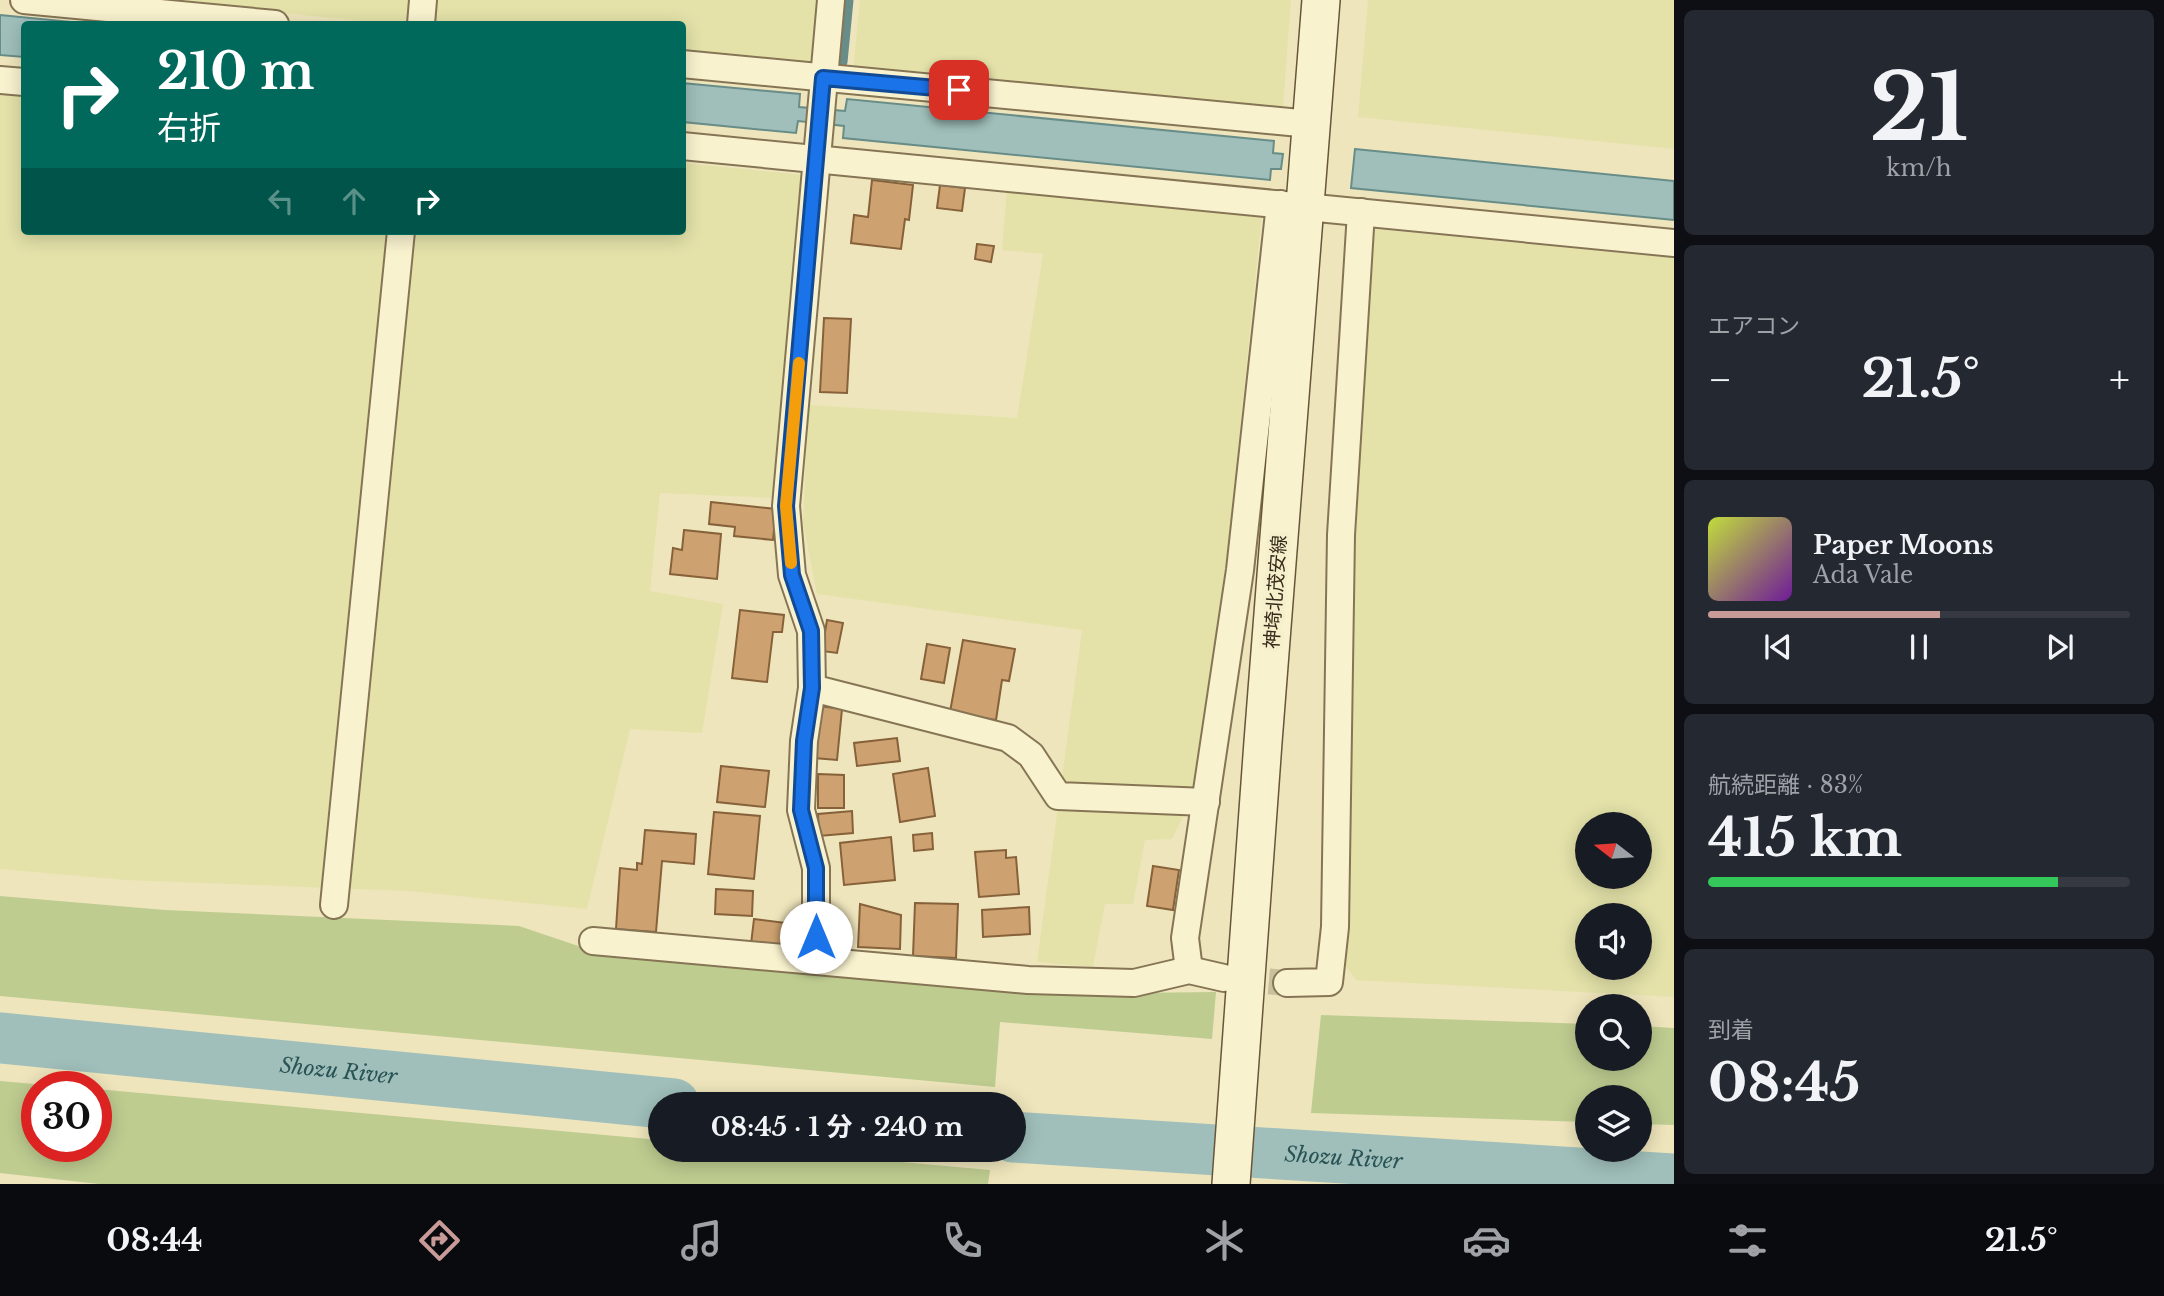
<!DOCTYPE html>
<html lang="ja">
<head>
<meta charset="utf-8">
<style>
  :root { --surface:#171b24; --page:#242831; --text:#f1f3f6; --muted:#9ea1a6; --line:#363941; --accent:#c89b98 }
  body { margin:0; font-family:"Libre Baskerville","Noto Sans JP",serif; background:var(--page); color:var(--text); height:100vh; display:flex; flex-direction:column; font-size:26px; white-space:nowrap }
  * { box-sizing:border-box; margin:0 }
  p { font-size:23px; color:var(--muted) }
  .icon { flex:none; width:38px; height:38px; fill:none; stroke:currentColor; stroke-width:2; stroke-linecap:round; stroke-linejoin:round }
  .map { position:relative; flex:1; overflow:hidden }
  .sheet { display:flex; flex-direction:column; gap:10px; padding:10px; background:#0d0f14; width:490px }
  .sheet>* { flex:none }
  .guide { position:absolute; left:21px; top:21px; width:665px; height:214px; border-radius:7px; box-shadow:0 4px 18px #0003; background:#00695c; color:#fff; overflow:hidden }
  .needle { width:46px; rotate:287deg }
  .fabs { position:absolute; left:1575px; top:812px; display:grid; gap:14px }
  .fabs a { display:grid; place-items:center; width:77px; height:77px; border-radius:50%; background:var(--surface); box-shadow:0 4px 18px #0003; font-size:35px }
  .speed { position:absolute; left:21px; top:1071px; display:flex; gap:14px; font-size:35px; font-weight:700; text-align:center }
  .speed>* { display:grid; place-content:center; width:91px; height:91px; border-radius:50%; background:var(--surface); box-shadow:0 4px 18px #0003; line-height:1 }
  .speed .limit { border:10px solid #d22; background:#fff; color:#111 }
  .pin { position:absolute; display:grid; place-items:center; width:60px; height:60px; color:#fff; margin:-30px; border-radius:14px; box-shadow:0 4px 10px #0006 }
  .me { position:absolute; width:77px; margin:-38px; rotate:0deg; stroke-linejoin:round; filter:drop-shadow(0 0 5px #0008) }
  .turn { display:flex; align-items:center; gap:24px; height:147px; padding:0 21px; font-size:32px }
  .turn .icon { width:91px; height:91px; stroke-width:2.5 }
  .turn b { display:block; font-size:49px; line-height:60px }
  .lanes { display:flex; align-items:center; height:66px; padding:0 21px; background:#0003; justify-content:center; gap:35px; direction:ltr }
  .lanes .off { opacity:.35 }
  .big { font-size:52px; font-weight:700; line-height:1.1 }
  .sheet .card { flex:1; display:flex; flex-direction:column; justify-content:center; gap:10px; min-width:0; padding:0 24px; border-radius:10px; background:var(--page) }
  .sheet .dial { align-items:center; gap:0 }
  .dial b { font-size:91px; line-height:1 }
  .song { display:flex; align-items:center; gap:21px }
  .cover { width:84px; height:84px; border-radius:10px; background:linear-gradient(135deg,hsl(70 70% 55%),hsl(280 70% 35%)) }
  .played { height:7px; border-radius:4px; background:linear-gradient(90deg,var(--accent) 55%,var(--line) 55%) }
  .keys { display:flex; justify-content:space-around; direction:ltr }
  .heat { display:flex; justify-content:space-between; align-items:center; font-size:38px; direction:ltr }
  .charge { height:10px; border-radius:5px; background:linear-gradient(90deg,#34c759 83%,var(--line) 0) }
  .trip { position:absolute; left:648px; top:1092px; width:378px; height:70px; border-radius:35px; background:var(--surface); box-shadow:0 4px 18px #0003; font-weight:700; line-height:70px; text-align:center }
  .tabs { display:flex; height:112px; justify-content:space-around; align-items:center; background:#090b0e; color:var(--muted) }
  .tabs .icon { width:49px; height:49px }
  .tabs .selected { color:var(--accent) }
  .tabs b { font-size:32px; color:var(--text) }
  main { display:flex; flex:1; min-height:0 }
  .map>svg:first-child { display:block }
</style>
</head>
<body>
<main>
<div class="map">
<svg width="1674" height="1184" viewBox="0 0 1674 1184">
  <rect width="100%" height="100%" fill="#eee5bc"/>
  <g fill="#e4e2a9" fill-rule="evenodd">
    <path d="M149 0H821L814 67 683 53 682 24H394Z"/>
    <path d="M860 0H1291L1283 107 853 70Z"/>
    <path d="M1368 0H1674V149L1358 117Z"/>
    <path d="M0 94 24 97V231H682L683 163 804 175 776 498 660 493 650 591 723 604 702 733 630 729 587 909 410 891 126 880 0 869Z"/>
    <path d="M1007 189 1262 213 1228 547 1195 793 1172 839 1145 840 1133 904H1105L1093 967 1037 962 1082 630 817 594 803 523 808 405 1017 418 1043 254 1002 250Z"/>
    <path d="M1375 229 1674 258V997L1356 980 1342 961 1351 534ZM1587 824H1640V877H1587ZM1587 915H1640V968H1587Z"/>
  </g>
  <g fill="#becc90">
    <path d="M0 896 165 910 519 926 596 952 1044 994 1216 992 1212 1039 1000 1022 995 1087 0 996Z"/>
    <path d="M1321 1015 1587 1024V1059H1640V1026L1674 1028V1125L1640 1124V1097H1587V1122L1311 1113Z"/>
    <path d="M0 1081 68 1087H37V1146H96V1089L660 1140V1150H768L990 1170 988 1184H99L0 1173Z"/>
  </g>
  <g fill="#a0bfba" stroke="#688d88" stroke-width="2">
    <path d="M0 15 92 24H24V57L0 55Z"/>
    <path d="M682 83 800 94 799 107 845 111 847 99 1274 141 1273 153 1283 154 1281 169H1271L1270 180 843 138 844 126 798 121 796 133 683 122Z"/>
    <path d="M1355 149 1674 181V220L1351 188Z"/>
  </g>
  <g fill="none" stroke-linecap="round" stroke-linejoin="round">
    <path stroke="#688d88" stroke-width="9" d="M843 62 849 0"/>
    <g stroke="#a0bfba" stroke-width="51">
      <path id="s1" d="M0 1038 674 1104"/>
      <path id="s2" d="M1013 1137 1674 1179"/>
    </g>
  </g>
  <g fill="#cea270" stroke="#86613a" stroke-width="2">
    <path d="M872 180 913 185 909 220 905 219 901 249 851 243 854 215 868 217Z"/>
    <path d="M940 185 965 188 962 211 937 208Z"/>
    <path d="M977 244 994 246 991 262 975 259Z"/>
    <path d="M824 318 851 319 847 393 820 392Z"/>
    <path d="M711 502 776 509 773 540 734 536 735 527 709 524Z"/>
    <path d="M684 530 721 534 717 579 670 574 673 548 682 550Z"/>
    <path d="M740 610 784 615 782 632H773L767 682 732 678Z"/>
    <path d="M827 620 843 623 837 653 822 651Z"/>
    <path d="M963 640 1015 649 1009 681 1002 680 996 720 950 712Z"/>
    <path d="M927 644 950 648 944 683 921 679Z"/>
    <path d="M819 706 842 709 837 760 814 758Z"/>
    <path d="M897 738 900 761 857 766 854 743Z"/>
    <path d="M721 766 769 771 765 807 717 802Z"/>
    <path d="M928 768 935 816 900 822 893 774Z"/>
    <path d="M818 774 844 775V808H818Z"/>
    <path d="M852 811 853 833 819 836 818 814Z"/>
    <path d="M714 812 760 816 754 879 708 874Z"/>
    <path d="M645 830 696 834 694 864 662 861 656 932 616 929 620 868 637 870V863L642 864Z"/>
    <path d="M932 833 933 849 914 851 913 835Z"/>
    <path d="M891 837 895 880 844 885 840 843Z"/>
    <path d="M1006 850V858L1016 857 1019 894 979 897 975 852Z"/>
    <path d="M1153 866 1179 870 1173 910 1147 906Z"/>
    <path d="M716 889 753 891 752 916 715 914Z"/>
    <path d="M915 903 958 904 956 958 913 956Z"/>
    <path d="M860 904 901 915 900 949 858 947Z"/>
    <path d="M1029 907 1030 934 983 937 982 910Z"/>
    <path d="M754 919 794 924 791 948 751 944Z"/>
  </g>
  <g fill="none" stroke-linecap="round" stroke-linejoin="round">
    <path stroke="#c9c09c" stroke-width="26" stroke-dasharray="26 13" stroke-linecap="butt" d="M1230 978 1287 983"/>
    <g stroke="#867555" stroke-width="30">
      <g id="minor">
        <path d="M24 0 275 24"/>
        <path d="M421 24 423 0"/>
        <path d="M682 64 1310 124"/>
        <path d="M0 80 24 82"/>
        <path d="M682 146 1674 243"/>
        <path d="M812 688 1008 738 1031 755 1058 796 1206 802"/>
        <path d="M334 905 401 231"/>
        <path d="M593 941 1028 980 1134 983 1189 970 1224 978"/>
        <path d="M816 960V868L801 810 804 741 812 688 811 631 792 575 786 506 831 0"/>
        <path d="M1189 970 1185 938 1240 570 1280 204"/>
        <path d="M1287 983 1329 982 1335 927 1341 535 1361 212"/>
      </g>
    </g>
    <g stroke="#675639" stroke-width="40">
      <path id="secondary" d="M1231 1184 1263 742 1321 0"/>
    </g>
    <use href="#minor" stroke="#f9f2cf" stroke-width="26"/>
    <use href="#secondary" stroke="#f9f2cf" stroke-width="37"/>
  </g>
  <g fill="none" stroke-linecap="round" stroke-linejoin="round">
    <g stroke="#114b97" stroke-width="18">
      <path id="route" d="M816 937V868L801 810 804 741 812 688 811 631 792 575 786 506 823 78 959 90"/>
    </g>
    <use href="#route" stroke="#1a73e8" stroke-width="12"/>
    <path stroke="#f59e0b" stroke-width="12" d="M791 563 786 506 799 363"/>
  </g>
  <g text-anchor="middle" stroke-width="7" stroke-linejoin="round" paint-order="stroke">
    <g font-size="19" fill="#352a1a" stroke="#f6efcb">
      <text transform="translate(1275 592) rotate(-86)" y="7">神埼北茂安線</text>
    </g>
    <g font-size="21" font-style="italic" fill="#295355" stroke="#f6efcb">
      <text dy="7" stroke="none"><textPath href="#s1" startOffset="340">Shozu River</textPath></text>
      <text dy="7" stroke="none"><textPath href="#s2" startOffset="331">Shozu River</textPath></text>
    </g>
  </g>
</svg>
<div class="fabs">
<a><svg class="needle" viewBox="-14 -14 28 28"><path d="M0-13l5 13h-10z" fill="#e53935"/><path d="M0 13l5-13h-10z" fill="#9ea1a6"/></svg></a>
<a><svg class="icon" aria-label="sound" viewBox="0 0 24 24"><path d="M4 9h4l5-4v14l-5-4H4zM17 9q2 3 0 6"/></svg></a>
<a><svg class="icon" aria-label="search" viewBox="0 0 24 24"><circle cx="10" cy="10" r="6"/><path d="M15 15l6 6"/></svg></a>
<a><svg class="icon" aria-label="layers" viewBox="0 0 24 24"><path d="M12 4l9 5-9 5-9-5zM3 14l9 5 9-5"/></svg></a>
</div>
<div class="speed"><div class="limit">30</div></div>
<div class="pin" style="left:959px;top:90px;background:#d93025"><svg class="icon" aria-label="arrive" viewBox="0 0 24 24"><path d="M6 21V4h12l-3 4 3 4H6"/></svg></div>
<svg class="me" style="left:816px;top:937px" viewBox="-20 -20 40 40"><circle r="19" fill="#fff"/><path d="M0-13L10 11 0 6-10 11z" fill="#1a73e8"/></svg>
<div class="trip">08:45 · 1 分 · 240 m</div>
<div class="guide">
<div class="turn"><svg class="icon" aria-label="right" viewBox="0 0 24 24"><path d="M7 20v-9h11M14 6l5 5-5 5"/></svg><div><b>210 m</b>右折</div></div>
<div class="lanes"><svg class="icon off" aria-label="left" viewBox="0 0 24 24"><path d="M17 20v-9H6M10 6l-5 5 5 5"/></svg><svg class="icon off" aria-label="ahead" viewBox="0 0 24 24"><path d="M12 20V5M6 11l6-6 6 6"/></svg><svg class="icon" aria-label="right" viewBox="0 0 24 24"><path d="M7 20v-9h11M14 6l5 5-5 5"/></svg></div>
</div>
</div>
<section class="sheet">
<div class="card dial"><b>21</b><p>km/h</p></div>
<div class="card"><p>エアコン</p>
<div class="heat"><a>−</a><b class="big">21.5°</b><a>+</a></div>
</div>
<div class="card">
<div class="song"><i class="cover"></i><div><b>Paper Moons</b><p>Ada Vale</p></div></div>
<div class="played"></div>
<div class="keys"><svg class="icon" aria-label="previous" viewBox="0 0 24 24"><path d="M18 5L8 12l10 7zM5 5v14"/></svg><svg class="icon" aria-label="pause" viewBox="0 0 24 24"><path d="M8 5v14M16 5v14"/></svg><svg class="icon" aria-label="next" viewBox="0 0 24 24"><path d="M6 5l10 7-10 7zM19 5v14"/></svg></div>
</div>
<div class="card"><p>航続距離 · 83%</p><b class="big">415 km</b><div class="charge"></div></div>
<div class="card"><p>到着</p><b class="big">08:45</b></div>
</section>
</main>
<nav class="tabs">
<b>08:44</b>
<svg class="icon selected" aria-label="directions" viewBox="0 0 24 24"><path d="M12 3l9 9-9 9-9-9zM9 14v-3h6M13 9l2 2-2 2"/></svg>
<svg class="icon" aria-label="music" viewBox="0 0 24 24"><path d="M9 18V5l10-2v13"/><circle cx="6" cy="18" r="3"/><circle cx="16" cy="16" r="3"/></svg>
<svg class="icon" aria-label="phone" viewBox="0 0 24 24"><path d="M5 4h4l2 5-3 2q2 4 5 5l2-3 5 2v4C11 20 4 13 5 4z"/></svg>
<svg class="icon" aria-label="climate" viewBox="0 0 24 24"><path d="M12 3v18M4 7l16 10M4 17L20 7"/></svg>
<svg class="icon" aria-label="car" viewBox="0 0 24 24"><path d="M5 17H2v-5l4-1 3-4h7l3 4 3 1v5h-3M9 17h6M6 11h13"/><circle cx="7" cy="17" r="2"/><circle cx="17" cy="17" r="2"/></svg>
<svg class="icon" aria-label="filters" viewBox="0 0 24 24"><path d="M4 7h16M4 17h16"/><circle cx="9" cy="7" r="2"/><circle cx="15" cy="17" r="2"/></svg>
<b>21.5°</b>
</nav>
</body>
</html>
